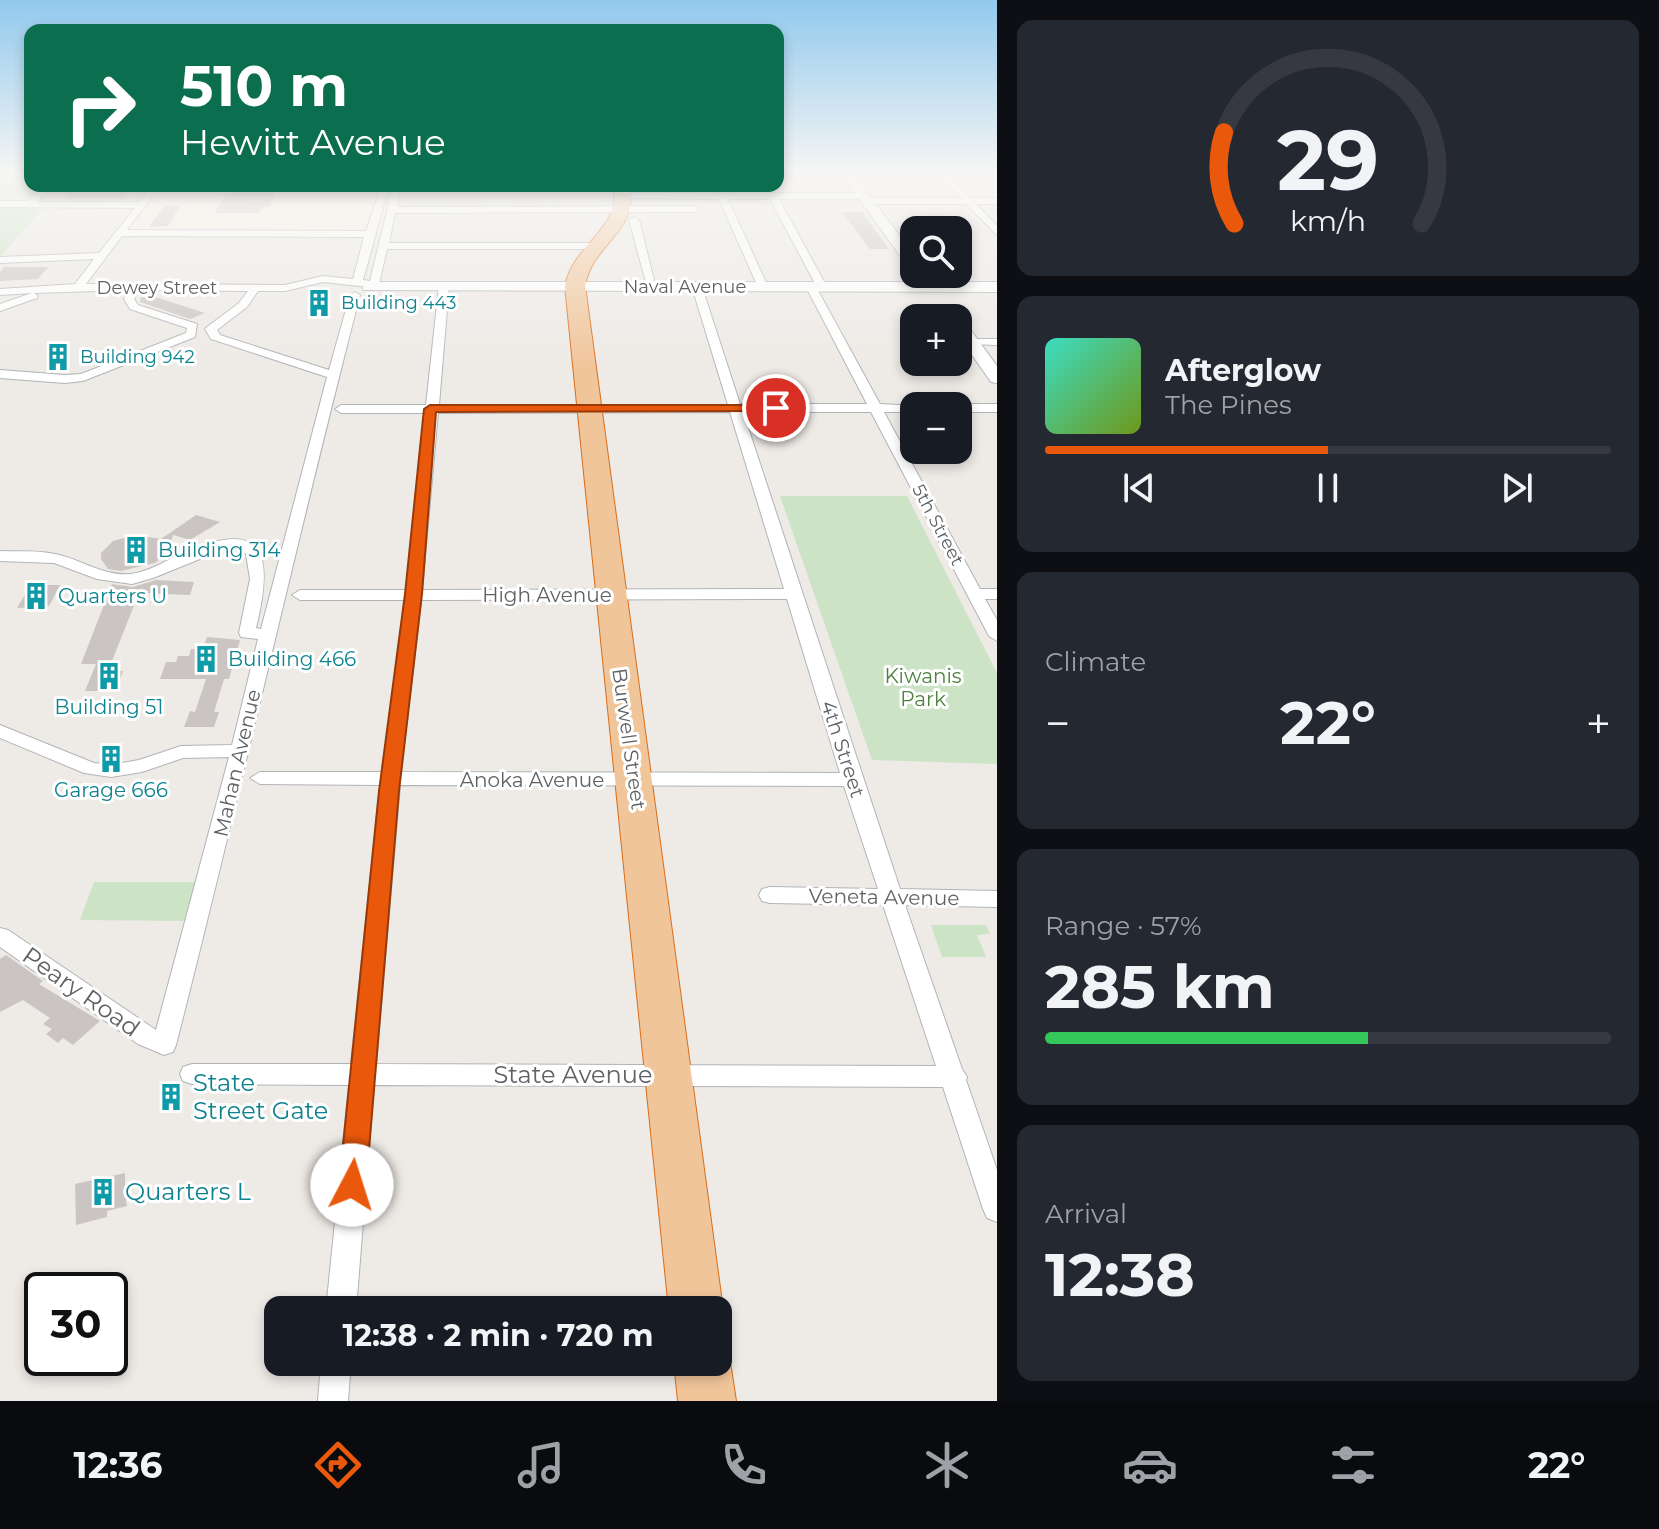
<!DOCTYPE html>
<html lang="en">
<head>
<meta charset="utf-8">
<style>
  :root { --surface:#171b24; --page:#242831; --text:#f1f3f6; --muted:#9ea1a6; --line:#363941; --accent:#ea580c }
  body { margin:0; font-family:Montserrat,sans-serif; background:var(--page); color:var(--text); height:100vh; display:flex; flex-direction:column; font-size:30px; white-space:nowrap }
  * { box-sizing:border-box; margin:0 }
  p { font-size:26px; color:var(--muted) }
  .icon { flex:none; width:44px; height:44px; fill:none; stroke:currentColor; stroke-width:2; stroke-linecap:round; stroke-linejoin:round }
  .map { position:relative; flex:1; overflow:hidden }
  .drawer { display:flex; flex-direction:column; gap:20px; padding:20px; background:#0d0f14; width:662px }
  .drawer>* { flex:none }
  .hud { position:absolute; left:24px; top:24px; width:760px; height:168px; border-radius:16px; box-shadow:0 4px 12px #0003; background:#0b6e4f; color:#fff; overflow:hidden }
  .fabs { position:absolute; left:900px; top:216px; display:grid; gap:16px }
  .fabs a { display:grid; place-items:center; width:72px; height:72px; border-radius:16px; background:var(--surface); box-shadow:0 4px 12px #0003; font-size:40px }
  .speed { position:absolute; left:24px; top:1272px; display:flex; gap:16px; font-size:40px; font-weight:700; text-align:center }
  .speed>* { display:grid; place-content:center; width:104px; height:104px; border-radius:50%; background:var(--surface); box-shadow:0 4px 12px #0003; line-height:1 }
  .speed .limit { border:4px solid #111; border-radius:12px; background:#fff; color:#111 }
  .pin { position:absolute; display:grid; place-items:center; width:68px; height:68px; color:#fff; margin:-34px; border:4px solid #fff; border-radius:50%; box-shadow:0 2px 8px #0007 }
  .me { position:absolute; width:88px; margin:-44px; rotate:5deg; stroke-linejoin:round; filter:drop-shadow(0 0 6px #0008) }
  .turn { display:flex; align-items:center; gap:28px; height:168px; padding:0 24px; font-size:36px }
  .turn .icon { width:104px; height:104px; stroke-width:2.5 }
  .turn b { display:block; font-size:56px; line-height:68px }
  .big { font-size:60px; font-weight:700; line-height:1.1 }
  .drawer .card { flex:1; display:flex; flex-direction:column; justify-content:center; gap:12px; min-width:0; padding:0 28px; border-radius:16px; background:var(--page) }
  .drawer .dial { align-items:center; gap:0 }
  .dial svg { height:208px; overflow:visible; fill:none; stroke:var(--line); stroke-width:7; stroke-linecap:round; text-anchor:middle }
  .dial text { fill:var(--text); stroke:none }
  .song { display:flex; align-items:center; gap:24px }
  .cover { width:96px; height:96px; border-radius:12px; background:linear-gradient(135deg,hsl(170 70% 55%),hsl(80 70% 35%)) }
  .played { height:8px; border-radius:4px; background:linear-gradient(90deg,var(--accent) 50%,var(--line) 50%) }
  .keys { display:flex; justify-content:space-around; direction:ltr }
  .heat { display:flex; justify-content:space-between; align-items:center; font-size:44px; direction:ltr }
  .charge { height:12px; border-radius:6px; background:linear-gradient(90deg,#34c759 57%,var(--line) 0) }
  .trip { position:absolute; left:264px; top:1296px; width:468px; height:80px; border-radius:16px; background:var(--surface); box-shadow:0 4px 12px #0003; font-weight:700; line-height:80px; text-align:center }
  .dock { display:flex; height:128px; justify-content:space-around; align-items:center; background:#090b0e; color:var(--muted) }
  .dock .icon { width:56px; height:56px }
  .dock .on { color:var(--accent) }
  .dock b { font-size:36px; color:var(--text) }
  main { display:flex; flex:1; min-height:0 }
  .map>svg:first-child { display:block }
</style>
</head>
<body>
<main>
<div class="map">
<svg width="997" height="1401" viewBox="0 0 997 1401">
  <rect width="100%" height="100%" fill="#eeeae6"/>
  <path fill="#faeddf" d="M156 186H392L381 233H118Z"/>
  <g fill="#cde3c5">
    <path d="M0 174H30V186H41L27 201 0 202Z"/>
    <path d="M0 207H44L0 257Z"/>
    <path d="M780 496H907L997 673V764L872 760Z"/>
    <path d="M94 882H195L185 921 80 920Z"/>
    <path d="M931 925H986L990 934 977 935 986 957H942Z"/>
  </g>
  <g fill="#cac5c2">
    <path d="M76 186H132L130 188H133L124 199H64Z"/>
    <path d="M230 186H279L269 207H264L258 213H215Z"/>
    <path d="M164 206H180L168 226 149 227Z"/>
    <path d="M842 212H862L889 249H870Z"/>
    <path d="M4 267H48L38 279 0 281V272Z"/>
    <path d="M141 293H143L205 313 190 319 140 302Z"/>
    <path d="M196 515 220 522 190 540 173 535 168 553 155 563 121 571 108 569 101 559V553L113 541 135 535 161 539Z"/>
    <path d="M156 580 194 582 190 595 139 593 108 671H123L116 691H85L96 664H81L112 584 133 587Z"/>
    <path d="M37 585H60L49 606 17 608 29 588Z"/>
    <path d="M207 637 240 640 229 679H224L214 712H219L214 727H184L190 711 195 712 206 679H160L166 662H176L178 656H189L191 649H203Z"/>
    <path d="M6 955 43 981 39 984 100 1021 73 1045 63 1038 58 1043 46 1034 52 1029 43 1024 50 1018 23 1000 0 1012V959Z"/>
    <path d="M125 1173V1184L131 1183V1199L126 1200 127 1206 107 1211V1217L76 1225 75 1184Z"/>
  </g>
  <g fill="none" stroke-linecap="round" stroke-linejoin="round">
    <g stroke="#b1b4b7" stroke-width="2">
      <g id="street">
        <path d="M939 174H947L971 198H997V204H976L997 226V235L966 204H867L863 201 867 198H961Z"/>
        <path d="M40 186H49L38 202H139L151 186H160L127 230 366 231 381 186H389L363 280 370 281 393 186H401L397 207 694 206 699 209 694 212 395 213 389 243H595L600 246 595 249H387L378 288 323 282 285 291H258L247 307 217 330 220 335 329 370 350 295 355 292 360 295C296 542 240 795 176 1045L173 1052 164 1055 138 1044 0 947V928L8 930 156 1030 229 757 183 758 142 772 111 777 84 773 0 738V725L94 763 111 765 139 760 181 746 232 745 258 639 241 637 239 633 250 579 246 554 239 548H227L153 578 132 584 97 579 54 563 0 561V551C18 552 37 550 55 554 81 559 104 577 131 574 148 572 165 561 181 554 266 516 274 554 256 628L261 629 327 377 211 339 205 329 207 327 239 303 248 291 139 290 134 299 138 305 197 324 195 337 83 381 65 383 0 378V370L65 375 81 374 186 333 187 328 130 309 124 299 128 290 34 293 38 296 37 298 0 311V304L32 293 0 295V289L75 284 94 259 0 263V257L99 253 135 208 0 207V201H28ZM122 236 364 237 353 279 323 276 285 285 86 284Z"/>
        <path d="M303 186H311V187L307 190Z"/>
        <path d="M625 193H864L868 196 864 199H779L827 287 822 290 817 287 770 199H728L768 287 763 290 758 287 719 199 622 198Z"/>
        <path d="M634 217 639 220 656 288 647 286 629 220Z"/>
        <path d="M444 283 449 286 439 405H728L692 287 697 284 702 287 740 404H867L806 287 811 284 816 287 880 404 919 406H914V412H884L980 589H997V599H985L997 620V641L989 636 871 412H743L900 889 997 891V907L905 905 962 1069 967 1077 966 1080 997 1170V1222L987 1218 983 1209 943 1087 374 1085 356 1310H326L349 1085 192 1084 183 1081 180 1074 183 1067 192 1064H351L380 785 260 784 250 778 260 772H382L405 600H300L292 595 300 590H406L425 413H341L335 409 341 405H426L439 286ZM730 412 784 589 422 590 438 413ZM787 599 840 773 401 772 421 600ZM400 785 844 786 878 889 770 887 762 889 759 895 762 901 770 903 883 905 936 1066 376 1064Z"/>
        <path d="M971 339H997V345L967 344V340Z"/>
        <path d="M958 404H997V412H958V406H953Z"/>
        <path d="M321 1362H351L348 1401H318Z"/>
      </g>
    </g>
    <g stroke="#b0b4b7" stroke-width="2">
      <g id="secondary">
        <path d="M841 174H853L914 255V269L909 268Z"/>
        <path d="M368 282H997V292L363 290V284Z"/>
        <path d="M958 319 964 321 997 366V383L991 382 958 335Z"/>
      </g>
    </g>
    <g stroke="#da6d1a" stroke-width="2">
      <g id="highway">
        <path d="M614 186H630C638 234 592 243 585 286L723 1310 718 1323V1310H669L565 286C574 242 620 232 614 186Z"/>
        <path d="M718 1340 722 1342 730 1362 736 1401H678L674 1362H718Z"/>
      </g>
    </g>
    <use href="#street" fill="#fff" fill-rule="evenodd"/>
    <use href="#secondary" fill="#fff" fill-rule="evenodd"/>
    <use href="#highway" fill="#f1c59a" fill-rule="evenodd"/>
  </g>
  <linearGradient id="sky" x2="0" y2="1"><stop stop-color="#91c9ed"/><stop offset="0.47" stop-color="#f7f6f4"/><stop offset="1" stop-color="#f7f6f4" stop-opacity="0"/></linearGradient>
  <rect width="997" height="370" fill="url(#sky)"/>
  <path fill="#ea580c" stroke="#983908" stroke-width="2" d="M776 405 782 408 781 411 436 412 422 594 399 791 366 1185 362 1194 352 1197 343 1194 339 1185 379 791 405 594 424 409 430 405Z"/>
  <defs>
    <g id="building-bare" transform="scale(2.16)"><path d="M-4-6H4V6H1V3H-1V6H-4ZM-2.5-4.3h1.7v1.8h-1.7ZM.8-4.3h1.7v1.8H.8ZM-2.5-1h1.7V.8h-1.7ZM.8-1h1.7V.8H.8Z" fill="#0f9aa8" stroke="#fff" stroke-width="2.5" paint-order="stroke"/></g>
  </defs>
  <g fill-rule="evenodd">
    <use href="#building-bare" x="319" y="303"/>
    <use href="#building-bare" x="58" y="357"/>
    <use href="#building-bare" x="136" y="550"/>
    <use href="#building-bare" x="36" y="596"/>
    <use href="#building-bare" x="206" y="659"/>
    <use href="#building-bare" x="109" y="676"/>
    <use href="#building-bare" x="111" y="759"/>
    <use href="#building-bare" x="171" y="1097"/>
    <use href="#building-bare" x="103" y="1192"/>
  </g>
  <g text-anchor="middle" stroke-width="6" stroke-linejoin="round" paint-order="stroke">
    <g font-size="18" fill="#5e6265" stroke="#fff">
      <text x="685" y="293">Naval Avenue</text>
      <text x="157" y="294">Dewey Street</text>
      <text transform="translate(938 525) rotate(62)" y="6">5th Street</text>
    </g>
    <g font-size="18" fill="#0d838f" stroke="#fff" text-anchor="start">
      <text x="341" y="309">Building 443</text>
      <text x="80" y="363">Building 942</text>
    </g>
    <g font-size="20" fill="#0d838f" stroke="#fff" text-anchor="start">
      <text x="158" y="557">Building 314</text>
      <text x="58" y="603">Quarters U</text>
      <text x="228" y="666">Building 466</text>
      <text x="109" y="714" text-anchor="middle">Building 51</text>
      <text x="111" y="797" text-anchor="middle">Garage 666</text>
    </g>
    <g font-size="20" fill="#5e6265" stroke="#fff">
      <text x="547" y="602">High Avenue</text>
      <text transform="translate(629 739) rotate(82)" y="7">Burwell Street</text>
      <text transform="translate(843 749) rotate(72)" y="7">4th Street</text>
      <text transform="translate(237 763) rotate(-77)" y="7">Mahan Avenue</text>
      <text x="532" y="787">Anoka Avenue</text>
      <text transform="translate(884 897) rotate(1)" y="7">Veneta Avenue</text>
    </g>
    <g font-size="20" fill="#4d8240" stroke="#fff">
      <text x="923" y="683">Kiwanis<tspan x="923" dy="23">Park</tspan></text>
    </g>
    <g font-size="24" fill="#5e6265" stroke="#fff">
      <text transform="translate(81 992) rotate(35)" y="8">Peary Road</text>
      <text x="573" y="1083">State Avenue</text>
    </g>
    <g font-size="24" fill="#0d838f" stroke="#fff" text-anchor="start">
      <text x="193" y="1091">State<tspan x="193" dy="28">Street Gate</tspan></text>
      <text x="125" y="1200">Quarters L</text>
    </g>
  </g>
</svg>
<div class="fabs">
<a><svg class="icon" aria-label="search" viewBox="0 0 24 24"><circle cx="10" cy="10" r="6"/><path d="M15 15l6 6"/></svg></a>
<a>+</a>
<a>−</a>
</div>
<div class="speed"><div class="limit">30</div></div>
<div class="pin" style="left:776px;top:408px;background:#d93025"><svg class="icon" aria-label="arrive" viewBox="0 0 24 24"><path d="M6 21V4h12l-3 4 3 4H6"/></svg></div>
<svg class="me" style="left:352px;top:1185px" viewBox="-20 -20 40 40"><circle r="19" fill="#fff"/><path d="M0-13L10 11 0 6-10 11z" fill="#ea580c"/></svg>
<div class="trip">12:38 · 2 min · 720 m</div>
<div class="hud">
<div class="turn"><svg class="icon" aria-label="right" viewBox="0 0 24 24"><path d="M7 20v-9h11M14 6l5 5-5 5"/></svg><div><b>510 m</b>Hewitt Avenue</div></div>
</div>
</div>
<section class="drawer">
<div class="card dial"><svg viewBox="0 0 100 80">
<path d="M14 69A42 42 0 1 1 86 69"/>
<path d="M14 69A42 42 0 0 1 10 34" stroke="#ea580c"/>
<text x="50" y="56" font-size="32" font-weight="700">29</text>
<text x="50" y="72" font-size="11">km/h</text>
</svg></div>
<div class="card">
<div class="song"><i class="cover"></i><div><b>Afterglow</b><p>The Pines</p></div></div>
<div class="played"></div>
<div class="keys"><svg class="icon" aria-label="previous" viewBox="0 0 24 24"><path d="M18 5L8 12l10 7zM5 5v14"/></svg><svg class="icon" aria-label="pause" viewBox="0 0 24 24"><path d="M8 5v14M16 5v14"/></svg><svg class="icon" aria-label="next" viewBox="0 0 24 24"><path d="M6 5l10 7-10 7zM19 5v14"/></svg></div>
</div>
<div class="card"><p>Climate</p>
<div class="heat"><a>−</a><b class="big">22°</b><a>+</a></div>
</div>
<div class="card"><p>Range · 57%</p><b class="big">285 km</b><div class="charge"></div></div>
<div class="card"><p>Arrival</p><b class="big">12:38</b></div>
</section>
</main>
<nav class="dock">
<b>12:36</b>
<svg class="icon on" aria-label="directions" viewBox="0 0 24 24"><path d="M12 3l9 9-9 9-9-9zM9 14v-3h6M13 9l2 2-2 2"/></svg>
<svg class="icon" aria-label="music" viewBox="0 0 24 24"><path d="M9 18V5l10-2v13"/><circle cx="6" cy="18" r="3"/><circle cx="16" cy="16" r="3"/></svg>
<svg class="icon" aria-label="phone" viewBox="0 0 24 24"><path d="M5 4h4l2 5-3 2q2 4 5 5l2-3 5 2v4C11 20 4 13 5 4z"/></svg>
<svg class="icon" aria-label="climate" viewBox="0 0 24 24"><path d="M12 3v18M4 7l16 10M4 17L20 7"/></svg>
<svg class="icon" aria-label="car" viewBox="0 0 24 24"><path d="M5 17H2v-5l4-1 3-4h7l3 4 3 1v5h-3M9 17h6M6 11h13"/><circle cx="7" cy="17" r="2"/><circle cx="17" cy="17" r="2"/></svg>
<svg class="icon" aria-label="filters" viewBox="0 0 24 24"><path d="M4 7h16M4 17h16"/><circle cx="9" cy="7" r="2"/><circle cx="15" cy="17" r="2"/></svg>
<b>22°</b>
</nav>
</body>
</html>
